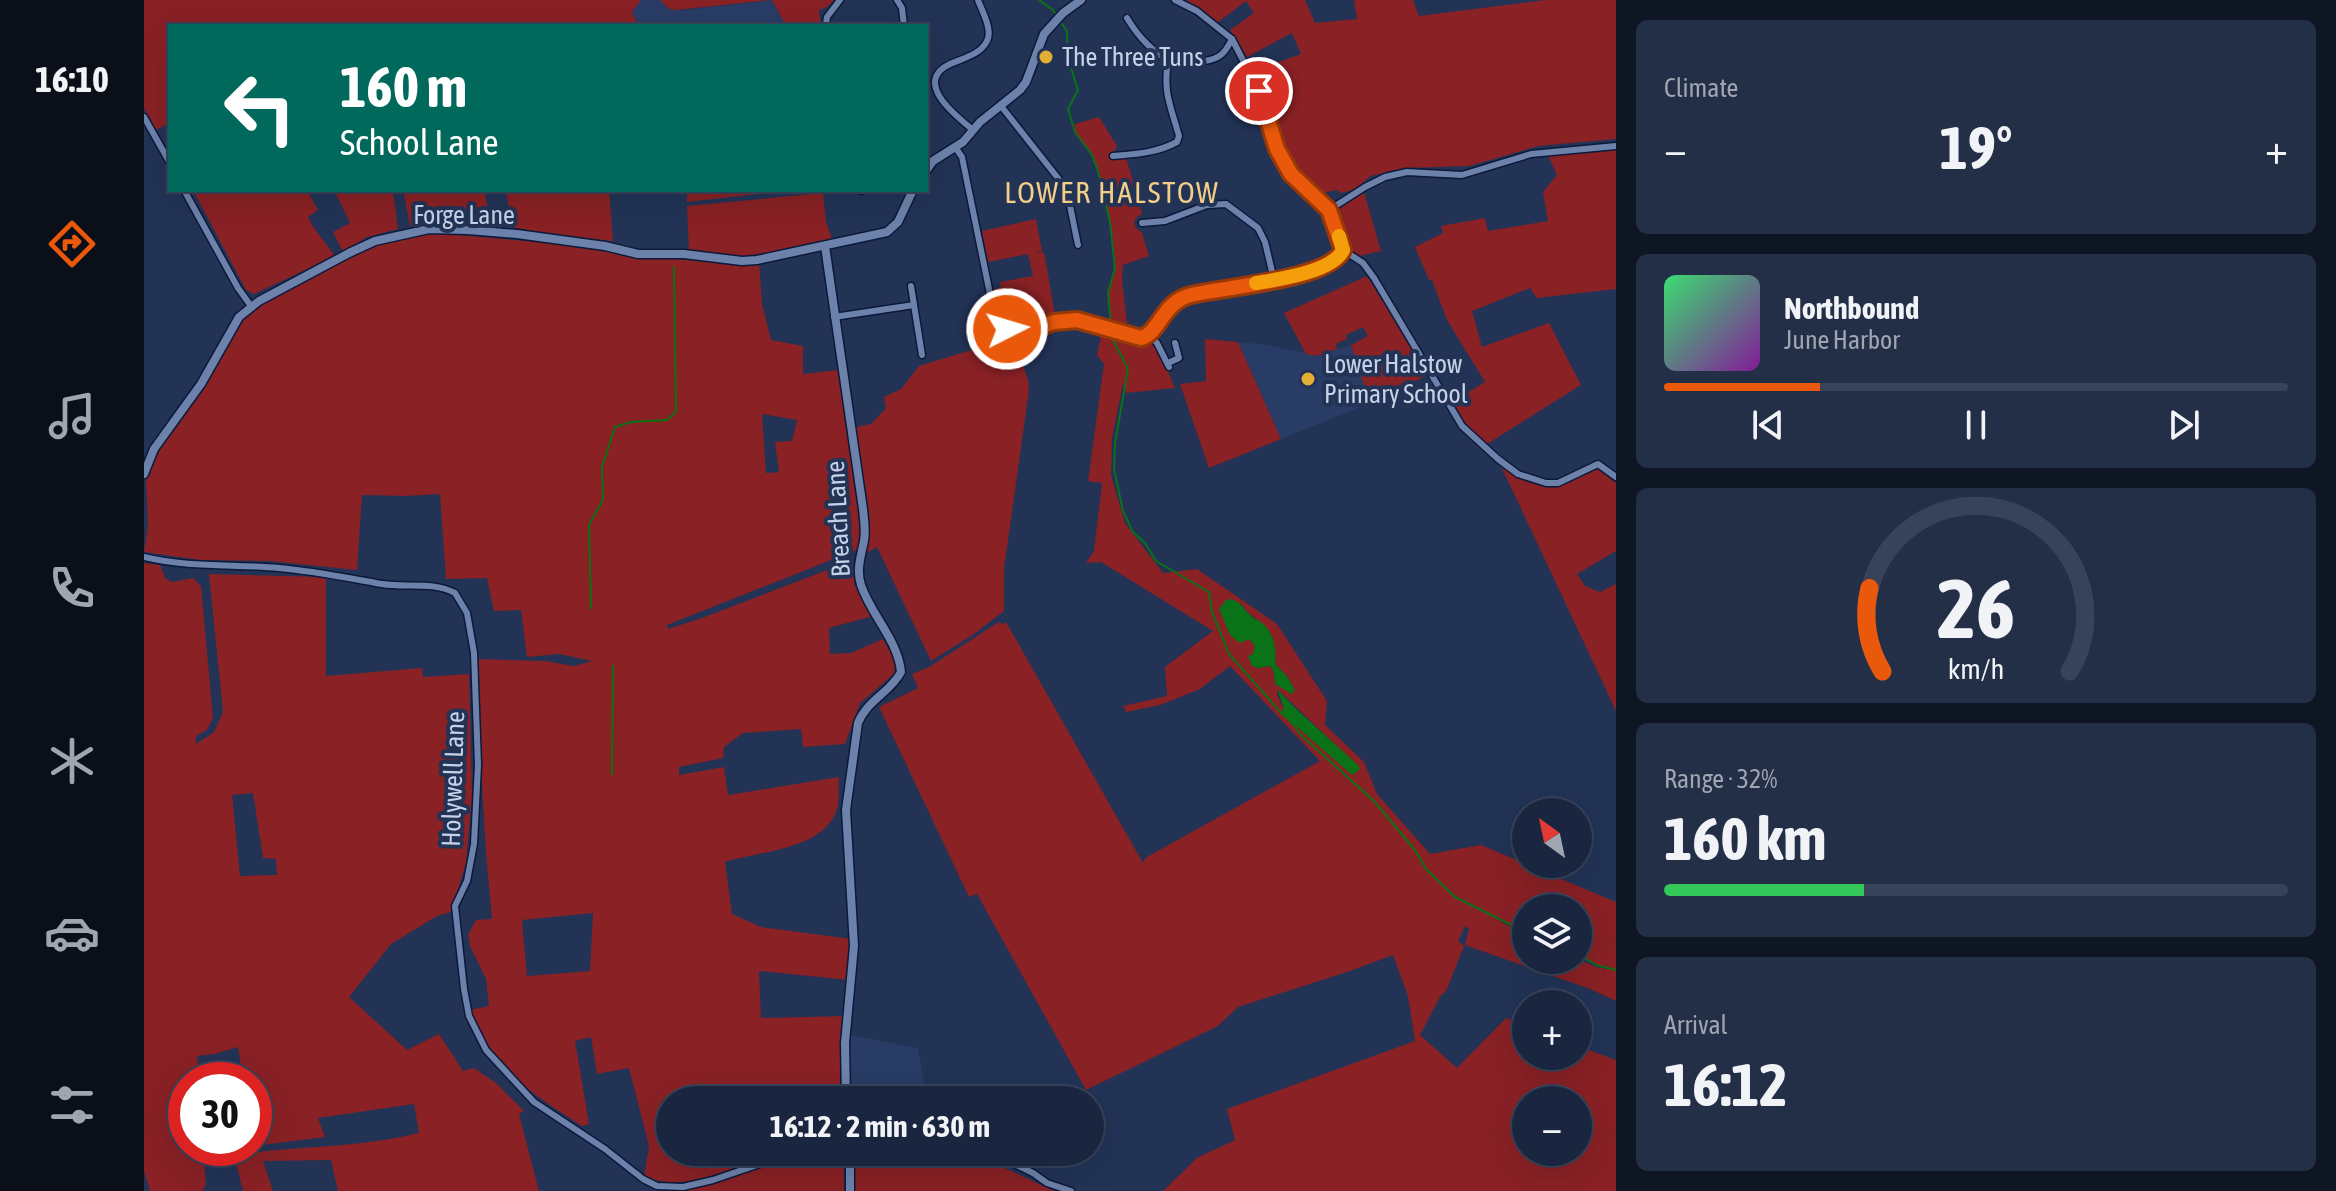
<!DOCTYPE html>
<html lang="en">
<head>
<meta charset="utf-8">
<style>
  :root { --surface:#1a2640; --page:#232e47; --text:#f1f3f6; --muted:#9fa5b1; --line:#384359; --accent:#ea580c }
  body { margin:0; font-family:"Asap Condensed",sans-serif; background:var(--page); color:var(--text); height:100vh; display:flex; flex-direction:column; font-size:30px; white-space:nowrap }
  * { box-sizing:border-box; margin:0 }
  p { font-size:26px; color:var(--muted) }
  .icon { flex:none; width:44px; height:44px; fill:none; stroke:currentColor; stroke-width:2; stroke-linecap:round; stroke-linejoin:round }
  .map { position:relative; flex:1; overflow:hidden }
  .drawer { display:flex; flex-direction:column; gap:20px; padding:20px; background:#0e1523; width:720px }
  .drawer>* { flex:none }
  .hud { position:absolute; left:24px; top:24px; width:760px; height:168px; border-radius:0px; box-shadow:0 8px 32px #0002,0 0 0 2px var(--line); background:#00695c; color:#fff; overflow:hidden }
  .needle { width:52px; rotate:327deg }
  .fabs { position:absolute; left:1368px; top:798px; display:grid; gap:16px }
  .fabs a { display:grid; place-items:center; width:80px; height:80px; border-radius:50%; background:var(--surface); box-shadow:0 8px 32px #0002,0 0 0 2px var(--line); font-size:40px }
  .speed { position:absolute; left:24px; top:1062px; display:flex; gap:16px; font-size:40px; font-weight:700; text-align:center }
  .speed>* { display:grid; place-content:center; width:104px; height:104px; border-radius:50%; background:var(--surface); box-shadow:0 8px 32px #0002,0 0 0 2px var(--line); line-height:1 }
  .speed .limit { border:12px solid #d22; background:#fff; color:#111 }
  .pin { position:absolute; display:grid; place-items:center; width:68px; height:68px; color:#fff; margin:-34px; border:4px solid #fff; border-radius:50%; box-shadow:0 2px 8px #0007 }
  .me { position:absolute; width:88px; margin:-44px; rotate:85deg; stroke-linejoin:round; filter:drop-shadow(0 0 6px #0008) }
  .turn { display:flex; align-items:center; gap:28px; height:168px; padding:0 40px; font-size:36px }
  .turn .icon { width:104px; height:104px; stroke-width:2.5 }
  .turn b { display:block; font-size:56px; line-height:68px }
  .big { font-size:60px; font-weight:700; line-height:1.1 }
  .drawer .tile { flex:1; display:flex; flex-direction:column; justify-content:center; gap:12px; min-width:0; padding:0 28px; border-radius:12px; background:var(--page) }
  .drawer .dial { align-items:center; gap:0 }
  .dial svg { height:208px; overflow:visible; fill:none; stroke:var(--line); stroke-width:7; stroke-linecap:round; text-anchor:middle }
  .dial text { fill:var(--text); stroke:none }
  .song { display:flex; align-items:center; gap:24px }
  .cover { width:96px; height:96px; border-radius:12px; background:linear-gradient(135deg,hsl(140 70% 55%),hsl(290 70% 35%)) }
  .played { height:8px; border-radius:4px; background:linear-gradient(90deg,var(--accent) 25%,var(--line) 25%) }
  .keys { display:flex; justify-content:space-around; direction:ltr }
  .heat { display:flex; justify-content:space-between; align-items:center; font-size:44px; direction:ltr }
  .charge { height:12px; border-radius:6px; background:linear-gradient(90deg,#34c759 32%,var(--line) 0) }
  .trip { position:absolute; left:512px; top:1086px; width:448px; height:80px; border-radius:40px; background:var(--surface); box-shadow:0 8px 32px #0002,0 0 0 2px var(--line); font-weight:700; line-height:80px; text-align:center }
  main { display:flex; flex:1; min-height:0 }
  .menu { display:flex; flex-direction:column; width:144px; justify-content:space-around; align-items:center; background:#0a0f1a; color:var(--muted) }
  .menu .icon { width:56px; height:56px }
  .menu .on { color:var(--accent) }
  .menu b { font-size:36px; color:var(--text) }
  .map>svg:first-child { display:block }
</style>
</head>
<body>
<main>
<nav class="menu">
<b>16:10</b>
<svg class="icon on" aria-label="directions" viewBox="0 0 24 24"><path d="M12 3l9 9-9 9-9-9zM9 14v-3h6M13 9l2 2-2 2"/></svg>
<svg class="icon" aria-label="music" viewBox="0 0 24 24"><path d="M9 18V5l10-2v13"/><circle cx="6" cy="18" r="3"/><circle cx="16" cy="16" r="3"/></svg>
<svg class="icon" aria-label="phone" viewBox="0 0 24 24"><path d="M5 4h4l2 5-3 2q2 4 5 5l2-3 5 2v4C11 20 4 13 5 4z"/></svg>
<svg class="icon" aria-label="climate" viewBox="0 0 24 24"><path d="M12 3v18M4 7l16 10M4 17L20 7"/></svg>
<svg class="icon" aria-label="car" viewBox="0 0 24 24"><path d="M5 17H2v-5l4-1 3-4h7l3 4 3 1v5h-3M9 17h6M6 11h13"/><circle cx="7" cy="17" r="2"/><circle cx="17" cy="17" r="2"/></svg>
<svg class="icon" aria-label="filters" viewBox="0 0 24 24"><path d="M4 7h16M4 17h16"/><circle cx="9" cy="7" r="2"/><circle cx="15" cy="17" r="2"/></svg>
</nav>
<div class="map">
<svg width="1472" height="1191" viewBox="0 0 1472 1191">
  <rect width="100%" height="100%" fill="#223356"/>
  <g fill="#283c65">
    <path d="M497 0H516L525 9 542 10 628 0 642 26H494L488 12Z"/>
    <path d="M1094 342 1124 345 1173 356 1207 345 1226 403 1137 439Z"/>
    <path d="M706 1035 774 1048 783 1100 706 1096 704 1057Z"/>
  </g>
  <g fill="#892125" fill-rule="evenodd">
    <path d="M0 0H497L488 12 494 26H26V123L11 130 0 108Z"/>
    <path d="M516 0H690L683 7 675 10 677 26H642L628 0 533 10 525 9Z"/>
    <path d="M1042 0H1161L1171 23 1213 19 1210 0H1269L1275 16 1401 0H1472V139L1394 146 1326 166 1261 168 1227 176 1210 190 1196 193 1194 190 1172 194 1148 170 1113 79 1129 72 1126 65 1157 54 1148 33 1103 57 1086 30 1110 13 1102 1 1073 23Z"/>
    <path d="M955 117 973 146 969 154 982 157 998 214 993 217 990 222 992 228 998 233 1005 256 979 265 978 280 984 332 967 327 964 293 971 268 966 222 954 171 948 155 931 132V124Z"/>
    <path d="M1472 150V289L1393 298 1386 288 1328 311 1338 347 1405 323 1437 385 1340 446 1317 418 1308 402 1341 382 1303 320 1288 280H1285L1271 247 1299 233 1297 226 1341 218 1344 231 1404 221 1399 192 1413 175 1404 155Z"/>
    <path d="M49 190H172L165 194 174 210 164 217 170 228 191 256 110 294 102 290Z"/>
    <path d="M190 190H249L254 229 223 237 199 252 189 232 206 223Z"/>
    <path d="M259 190H340L347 222 266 226Z"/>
    <path d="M362 190H465L469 241 408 235 368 227Z"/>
    <path d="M543 190H650L543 202Z"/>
    <path d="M1220 192 1237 251 1215 256 1202 246 1187 212Z"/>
    <path d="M679 193 682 221 689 242 602 258 545 251 543 206Z"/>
    <path d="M892 219 898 251 890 253 900 252 912 320 876 333C856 321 853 312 849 290L857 287 856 282 889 276 884 254 844 262 838 231Z"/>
    <path d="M289 233 417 244 493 256 594 264 615 261 618 304 627 340 659 346V374L695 370 711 478 717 535 715 549 523 625 524 629 558 618 709 560 710 584 729 616 685 628 686 654 707 653 739 639 752 662 750 674 716 703 701 744 659 747 657 729 599 733 580 747 579 758 535 767V775L580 767 584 795 695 777C694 787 696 800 693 809 680 850 616 851 581 862L588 914 617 927 708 939 705 980 615 971 617 1018 702 1016 696 1060 699 1100H526V1152H650C637 1155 624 1156 612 1160 571 1174 543 1191 500 1177L505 1146 485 1068 453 1074 447 1037 431 1041 445 1124 438 1126C407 1106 372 1085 348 1055 338 1042 332 1026 326 1010L345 1006 342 979 326 946 324 935 332 920 348 919 342 853 331 659 401 661 430 666 448 661 415 654 383 657 377 610 350 611 343 578 302 579 296 494 261 496 218 495 213 570 125 561 56 560 0 552 4 525 2 481 14 450 32 428 106 310 229 245ZM618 414 653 420 648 441 631 442 635 472 622 473ZM449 913 446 971 383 976 378 920Z"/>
    <path d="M1223 276 1284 375 1226 403 1207 345 1224 336 1219 327 1202 335 1203 339 1192 344 1193 349 1173 356 1162 354 1140 313Z"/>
    <path d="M958 331C971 335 990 335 1002 340 1018 347 1024 373 1031 388L982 393 979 384 968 438 967 475 981 523 1019 573 1053 569 1133 624 1183 701 1181 725 1220 762 1233 794 1286 854 1337 845 1472 902V1001L1446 989 1321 945 1325 929 1321 926 1314 941 1320 946 1303 989 1296 997 1276 1035 1313 1068 1362 1018 1382 1026V1056H1434V1046L1472 1060V1191H1019L1053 1158 1091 1140 1083 1109 1271 1041 1264 996 1249 955 1206 971 1094 1007 1074 1026 942 1090 833 894 825 897 735 707 774 688 768 674 785 667 855 622 859 624 862 622 999 863 1001 858 1176 761 1086 666 1056 689 1016 705 982 712 979 706 1023 696 1021 667 1069 631 957 562 942 563 950 551 958 483 944 481 960 364 953 355ZM1097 603 1103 612 1117 623 1132 659 1131 664 1142 675 1151 690 1131 684 1130 673 1127 666 1113 668 1109 654 1111 645 1105 639 1100 641 1083 629 1082 624ZM1134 690 1195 748 1209 774 1137 713 1140 709 1133 694ZM1382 908H1434V954L1452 965 1463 969 1452 967 1434 959 1382 960V935L1353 920 1382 932ZM1382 1100H1434V1152H1382Z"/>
    <path d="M870 337 884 380 885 390 860 569V611L830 634 787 661 733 547 719 555 724 536 712 427 727 424 742 408 740 397 757 389 775 366Z"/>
    <path d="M1061 339 1094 342 1137 439 1065 468 1036 384 1062 381Z"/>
    <path d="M1357 466 1398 485 1414 487 1453 467 1472 483V551L1433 574 1441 586 1456 592 1472 584V711Z"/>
    <path d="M0 563 16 565 21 578 28 582 49 578 57 586 69 718 63 730 52 736V744L70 732 79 712 65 574 182 577V676L278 668 279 677 325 674 328 796 322 863 307 912 293 916 247 944 205 997 263 1050 295 1034 319 1071 330 1068 352 1083 380 1111 375 1114 395 1191H194L187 1160 119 1161 129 1191H99L90 1155C150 1146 214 1148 275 1133L270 1104 174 1118 181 1137 110 1146V1080H99L94 1047 71 1054 53 1056 56 1080H42V1148H66L67 1153 60 1161 62 1185 58 1191H6L0 1171ZM109 793 119 858 132 859 133 875 96 876 88 795Z"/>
    <path d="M687 1152H699L700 1191H539L575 1182 634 1162Z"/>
    <path d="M711 1152 822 1153 850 1163 910 1191H711Z"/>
  </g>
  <g fill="#0a7217">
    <path d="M1087 599C1097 602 1099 608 1106 615 1115 623 1108 616 1117 622 1130 632 1133 649 1131 664L1142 675 1151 690 1148 694 1131 684 1130 673 1127 666 1113 668 1108 666 1104 656 1109 654 1111 646 1105 639 1096 643 1086 635 1075 609 1082 600Z"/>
    <path d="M1133 689 1150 707 1214 765 1216 769 1208 775 1137 713 1140 708Z"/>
  </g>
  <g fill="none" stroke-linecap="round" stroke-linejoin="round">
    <g stroke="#0a7217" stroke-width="2">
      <path d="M895 0 909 10 913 16"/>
      <path d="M916 21 923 31 924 59 934 90 924 109 931 132 948 155 954 171 966 222 971 268 964 293 967 326"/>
      <path d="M968 332 970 342 984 369 971 443 970 469 979 511 989 532 1001 543 1012 561 1065 592 1068 612 1085 654 1139 715C1148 721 1151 728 1158 736L1230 801 1271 850 1282 869 1311 897 1382 932"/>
      <path d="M447 608 445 525 459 500 458 467 471 427 487 422 523 420 532 412 530 267"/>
      <path d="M468 774 469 666"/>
      <path d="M1434 954 1452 965 1472 970"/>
    </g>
    <g stroke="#0b193b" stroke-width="9">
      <g id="minor">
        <path d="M753 0 758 8 760 26"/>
        <path d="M1031 0 1053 11 1088 39 1115 91 1133 149 1147 174 1185 210 1199 250"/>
        <path d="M983 18C993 35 1014 60 1034 63 1042 65 1052 63 1060 61 1076 59 1081 53 1088 39"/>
        <path d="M682 24 683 17 696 0"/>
        <path d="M857 106 917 182 925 201 934 245"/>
        <path d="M0 117 26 163"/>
        <path d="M829 130C812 116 768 82 806 64 819 58 836 55 843 41 849 30 838 11 834 0"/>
        <path d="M811 147 818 157 847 299 856 322 872 334C893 335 911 317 934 320 955 323 975 335 997 338 1016 333 1017 302 1047 295 1079 287 1185 280 1199 250"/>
        <path d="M969 156C991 154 1013 153 1033 142L1035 136C1026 103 1019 94 1024 59"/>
        <path d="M40 190 94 288 107 306"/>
        <path d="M716 190 717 191"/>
        <path d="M1185 210 1221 187 1241 177 1263 172 1318 175 1387 154 1472 146"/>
        <path d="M998 223 1021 221 1063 205 1082 204 1114 228 1121 242 1130 280"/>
        <path d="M1199 250 1219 263 1230 278 1318 426 1354 459 1374 474 1402 483H1414L1454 464 1472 477"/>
        <path d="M767 286 778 355"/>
        <path d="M690 317 770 305"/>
        <path d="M1005 334 1013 343 1025 367"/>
        <path d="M1024 363 1035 358 1031 343"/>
        <path d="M0 557C45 568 90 564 135 568 170 571 204 578 238 584 263 588 288 581 311 593L323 613 330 653 334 765 330 844 323 881 311 906 320 989 325 1016 342 1050 390 1102 461 1149 499 1179 513 1186 539 1187 569 1180 636 1157 658 1152"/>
        <path d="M839 1152 854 1156 889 1173 903 1183 927 1191"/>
      </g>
    </g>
    <g stroke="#0b193b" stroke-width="11">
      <g id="tertiary">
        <path d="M782 171 789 161 819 142 836 122 876 90 882 82 900 34 919 13 937 0"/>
        <path d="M681 246 719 509C720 520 722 531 720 541 717 556 712 570 717 585 727 615 754 640 757 672 746 693 724 699 714 723L702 810 710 946 701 1043 702 1100"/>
        <path d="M0 474 10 449 57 384 95 317 115 301 205 253 231 241 285 229 324 230 373 234 461 246 494 254H540L598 261 613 260 743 232 754 222 769 190"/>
        <path d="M706 1152V1191"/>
      </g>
    </g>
    <use href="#minor" stroke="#6d82aa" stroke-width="6"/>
    <use href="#tertiary" stroke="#6d82aa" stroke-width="8"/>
  </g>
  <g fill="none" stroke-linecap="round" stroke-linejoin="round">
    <g stroke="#983908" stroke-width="20">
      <path id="route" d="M863 329 877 334 910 322 933 320 997 338C1016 333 1018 302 1047 295 1079 287 1185 280 1199 250L1185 210 1147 174 1133 149 1115 91"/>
    </g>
    <use href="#route" stroke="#ea580c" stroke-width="14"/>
    <path stroke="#f59e0b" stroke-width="14" d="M1112 283C1135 279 1189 272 1199 250L1195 236"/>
  </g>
  <g fill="#e3ae34" stroke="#223356" stroke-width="3">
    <circle cx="902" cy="57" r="8"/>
    <circle cx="1164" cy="379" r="8"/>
  </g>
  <g text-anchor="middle" stroke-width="8" stroke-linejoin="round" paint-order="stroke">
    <g font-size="26" fill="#c7d2e9" stroke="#223356" text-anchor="start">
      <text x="918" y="66">The Three Tuns</text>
      <text x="1180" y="373">Lower Halstow<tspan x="1180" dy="30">Primary School</tspan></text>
    </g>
    <g font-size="26" fill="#c7d2e9" stroke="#223356">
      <text x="320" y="224">Forge Lane</text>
      <text transform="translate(694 519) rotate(-93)" y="9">Breach Lane</text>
      <text transform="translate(309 779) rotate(-88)" y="9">Holywell Lane</text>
    </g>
    <g font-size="30" letter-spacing="2" fill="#f3ce86" stroke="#223356">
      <text x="968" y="203">LOWER HALSTOW</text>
    </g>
  </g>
</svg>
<div class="fabs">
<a><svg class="needle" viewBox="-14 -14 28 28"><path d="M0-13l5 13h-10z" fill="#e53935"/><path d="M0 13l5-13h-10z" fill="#9fa5b1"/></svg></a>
<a><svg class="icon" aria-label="layers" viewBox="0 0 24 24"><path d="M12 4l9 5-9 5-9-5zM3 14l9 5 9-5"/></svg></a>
<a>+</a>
<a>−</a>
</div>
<div class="speed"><div class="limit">30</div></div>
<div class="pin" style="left:1115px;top:91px;background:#d93025"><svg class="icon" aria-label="arrive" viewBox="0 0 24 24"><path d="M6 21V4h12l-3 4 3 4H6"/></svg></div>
<svg class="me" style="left:863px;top:329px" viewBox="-20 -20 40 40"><circle r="17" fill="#ea580c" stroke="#fff" stroke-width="3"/><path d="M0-11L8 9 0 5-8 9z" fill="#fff"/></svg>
<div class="trip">16:12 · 2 min · 630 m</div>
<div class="hud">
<div class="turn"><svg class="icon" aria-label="left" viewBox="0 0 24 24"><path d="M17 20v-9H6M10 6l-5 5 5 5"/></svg><div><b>160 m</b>School Lane</div></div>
</div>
</div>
<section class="drawer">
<div class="tile"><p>Climate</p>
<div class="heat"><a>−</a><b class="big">19°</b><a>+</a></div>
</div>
<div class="tile">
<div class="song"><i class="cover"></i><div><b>Northbound</b><p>June Harbor</p></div></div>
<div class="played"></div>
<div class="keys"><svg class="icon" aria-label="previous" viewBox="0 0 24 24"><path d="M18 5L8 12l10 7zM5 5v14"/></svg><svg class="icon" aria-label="pause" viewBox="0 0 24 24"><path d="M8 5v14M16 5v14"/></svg><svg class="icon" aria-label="next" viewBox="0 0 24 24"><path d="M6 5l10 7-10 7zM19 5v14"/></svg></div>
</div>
<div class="tile dial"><svg viewBox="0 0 100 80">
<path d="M14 69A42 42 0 1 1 86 69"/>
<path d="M14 69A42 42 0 0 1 9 37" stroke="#ea580c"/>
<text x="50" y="56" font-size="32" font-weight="700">26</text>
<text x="50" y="72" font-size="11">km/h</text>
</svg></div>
<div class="tile"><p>Range · 32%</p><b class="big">160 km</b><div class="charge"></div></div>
<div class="tile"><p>Arrival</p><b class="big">16:12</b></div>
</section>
</main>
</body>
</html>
